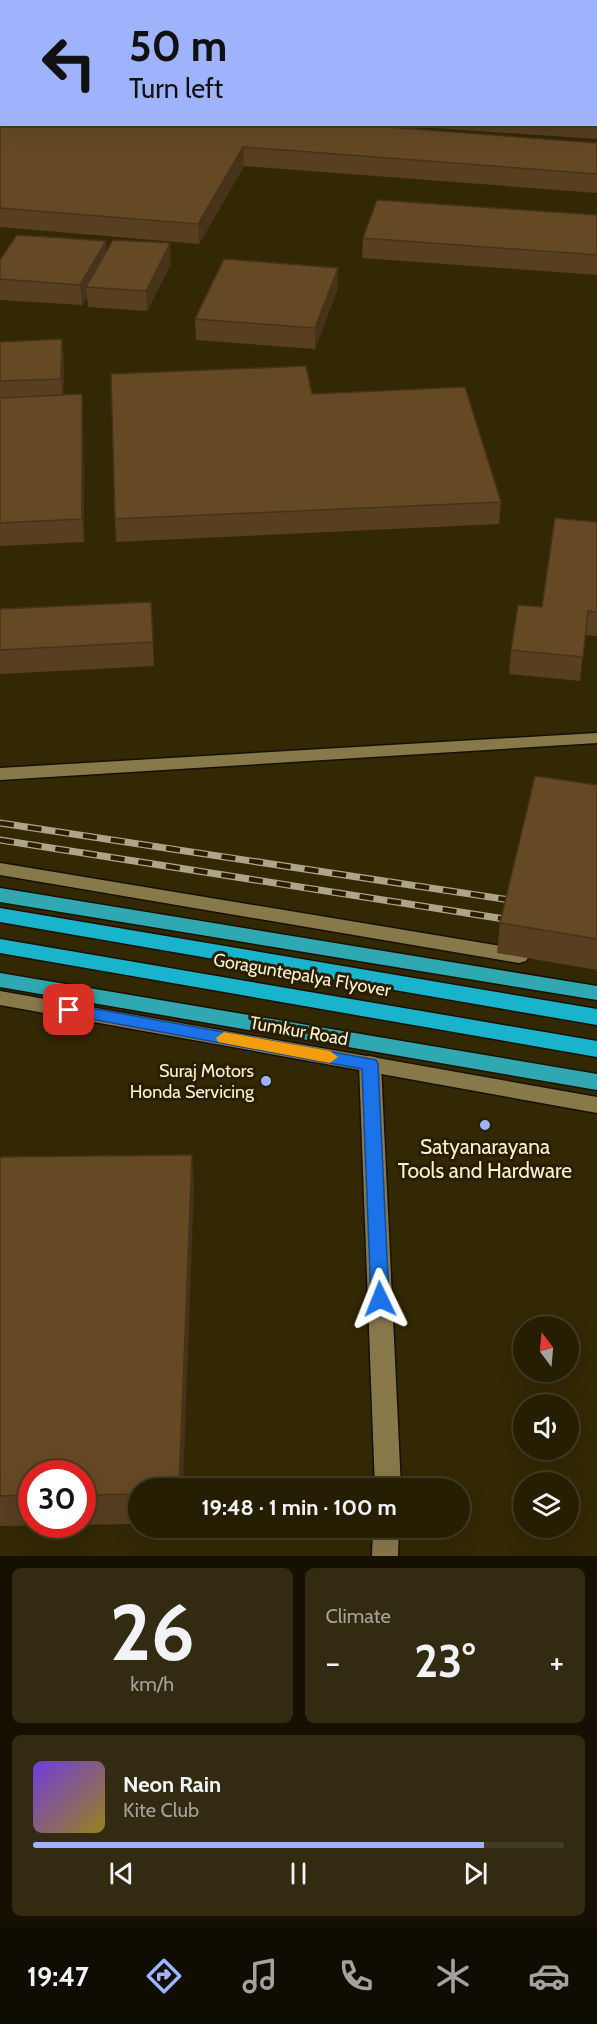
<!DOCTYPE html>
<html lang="en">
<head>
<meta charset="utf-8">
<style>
  :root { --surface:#261e03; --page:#322b12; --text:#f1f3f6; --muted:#a4a29a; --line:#423c25; --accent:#9fb3fd }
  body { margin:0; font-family:Cabin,sans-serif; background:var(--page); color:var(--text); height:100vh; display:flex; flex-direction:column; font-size:22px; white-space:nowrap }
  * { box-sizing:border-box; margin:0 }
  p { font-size:20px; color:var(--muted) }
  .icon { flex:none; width:33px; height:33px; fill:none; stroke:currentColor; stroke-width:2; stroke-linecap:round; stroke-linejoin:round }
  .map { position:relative; height:1556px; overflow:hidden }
  .panel { display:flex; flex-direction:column; gap:12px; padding:12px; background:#151002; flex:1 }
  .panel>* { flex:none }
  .banner { position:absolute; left:0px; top:0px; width:597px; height:126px; box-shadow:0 6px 24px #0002,0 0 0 2px var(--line); background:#9fb3fd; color:#111; overflow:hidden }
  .needle { width:39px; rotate:344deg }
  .fabs { position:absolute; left:513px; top:1316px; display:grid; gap:12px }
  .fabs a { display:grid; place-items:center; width:66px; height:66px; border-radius:50%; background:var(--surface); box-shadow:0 6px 24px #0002,0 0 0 2px var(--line); font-size:30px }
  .speed { position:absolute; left:18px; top:1460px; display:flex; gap:12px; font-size:30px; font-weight:700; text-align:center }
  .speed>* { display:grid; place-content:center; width:78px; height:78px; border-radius:50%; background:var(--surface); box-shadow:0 6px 24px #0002,0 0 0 2px var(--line); line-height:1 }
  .speed .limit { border:9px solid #d22; background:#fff; color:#111 }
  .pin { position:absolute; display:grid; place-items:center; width:51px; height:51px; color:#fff; margin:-26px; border-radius:12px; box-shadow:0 3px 9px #0006 }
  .me { position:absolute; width:66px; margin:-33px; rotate:358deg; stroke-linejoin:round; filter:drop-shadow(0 0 4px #0008) }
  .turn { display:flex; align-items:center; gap:21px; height:126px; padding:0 30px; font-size:27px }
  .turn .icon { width:78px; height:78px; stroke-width:2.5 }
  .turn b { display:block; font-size:42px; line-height:51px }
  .big { font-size:45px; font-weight:700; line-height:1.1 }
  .panel .card { flex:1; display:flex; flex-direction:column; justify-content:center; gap:9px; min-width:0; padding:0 21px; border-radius:9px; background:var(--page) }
  .panel .dial { align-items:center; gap:0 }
  .dial b { font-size:78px; line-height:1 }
  .song { display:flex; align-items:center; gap:18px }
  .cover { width:72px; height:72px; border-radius:9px; background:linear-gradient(135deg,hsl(260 70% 55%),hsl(50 70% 35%)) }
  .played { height:6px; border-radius:3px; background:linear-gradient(90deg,var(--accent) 85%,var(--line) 85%) }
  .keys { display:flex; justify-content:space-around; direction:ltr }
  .heat { display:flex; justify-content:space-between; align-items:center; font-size:33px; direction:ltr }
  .panel .tiles { flex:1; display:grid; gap:12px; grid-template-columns:1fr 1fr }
  .card:last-child { grid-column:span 2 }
  .trip { position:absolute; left:128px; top:1478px; width:342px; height:60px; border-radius:30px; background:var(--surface); box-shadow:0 6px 24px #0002,0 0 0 2px var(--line); font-weight:700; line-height:60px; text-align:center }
  .dock { display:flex; height:96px; justify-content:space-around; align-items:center; background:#0f0c01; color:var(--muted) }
  .dock .icon { width:42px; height:42px }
  .dock .current { color:var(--accent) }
  .dock b { font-size:27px; color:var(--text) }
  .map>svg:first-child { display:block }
</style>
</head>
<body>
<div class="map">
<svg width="597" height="1556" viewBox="0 0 597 1556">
  <rect width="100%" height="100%" fill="#332804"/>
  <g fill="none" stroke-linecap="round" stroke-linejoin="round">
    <g stroke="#181100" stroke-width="3">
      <g id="minor">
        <path d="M197 0H207L197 2Z"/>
        <path d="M370 1056 378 1058 381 1064 401 1488H375L359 1064 362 1058Z"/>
        <path d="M373 1527H399L398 1556H372Z"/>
      </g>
    </g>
    <g stroke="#181100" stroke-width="3">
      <g id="tertiary">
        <rect x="0" y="61" width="2" height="6"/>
        <path d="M597 733V743L0 780V768Z"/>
        <path d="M0 863 519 949 526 951 529 956 526 961 519 963 0 875Z"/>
        <path d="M0 991 597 1097V1113L0 1005Z"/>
      </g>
    </g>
    <g stroke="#181100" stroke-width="3">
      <g id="trunk">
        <path d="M0 888 597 986V1000L0 902Z"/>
        <path d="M0 973 597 1074V1090L0 987Z"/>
      </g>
    </g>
    <g stroke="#181100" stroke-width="3">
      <g id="motorway">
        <path d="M0 908 597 1009V1025L0 922Z"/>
        <path d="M0 939 597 1041V1057L0 953Z"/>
      </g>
    </g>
    <use href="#minor" fill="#88794b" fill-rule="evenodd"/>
    <use href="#tertiary" fill="#88794b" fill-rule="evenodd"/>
    <use href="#trunk" fill="#2fa8b2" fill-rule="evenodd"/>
    <use href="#motorway" fill="#19b3cb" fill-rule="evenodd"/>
    <g stroke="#aea588" stroke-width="7">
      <g id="rail">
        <path d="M0 823 523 902"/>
        <path d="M0 840 517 921"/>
      </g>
    </g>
    <use href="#rail" stroke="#291e00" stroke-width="4.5" stroke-dasharray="14" stroke-linecap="butt"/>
  </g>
  <g fill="#573f20" fill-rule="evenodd">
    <path d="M0 64 2 124 597 143V193L244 166 199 244 0 227Z"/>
    <path d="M596 98H597V139L371 124H596Z"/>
    <path d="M597 215V275L362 258 363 238Z"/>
    <path d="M106 241V252L171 264 147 311 88 307 87 296 82 305 0 300V260Z"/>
    <path d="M338 288 315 349 196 340 195 319Z"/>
    <path d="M0 342 64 360 63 395 83 416 84 542 0 546Z"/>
    <path d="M312 394 501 502 499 524 116 542 115 519Z"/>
    <path d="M597 522V636L585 635 580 681 509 674 511 650 542 607Z"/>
    <path d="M151 602 154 666 0 674V609Z"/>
    <path d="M597 785V970L497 953 500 923Z"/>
    <path d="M0 1157 194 1186 138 1488V1524L0 1526ZM32 1473H82V1524H32Z"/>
  </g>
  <g fill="#47331a">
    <path d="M132 0H145L144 2H130Z"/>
    <path d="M243 147 244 166 199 244 198 224Z"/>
    <path d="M106 241 107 261 86 287 87 296 82 305 80 285Z"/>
    <path d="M170 243 171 264 147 311 146 291Z"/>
    <path d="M338 268V288L315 349V328Z"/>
    <path d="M62 339 64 360 63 401 61 379Z"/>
    <path d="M82 394 83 416 84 542 82 519Z"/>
    <path d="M192 1155 194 1186 183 1488H179Z"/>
  </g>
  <g fill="#654925" stroke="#47331a" stroke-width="1.5">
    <path d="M41 0H132L130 2H58Z"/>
    <path d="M0 64H2V124H349L597 143V174L243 147 198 224 0 208Z"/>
    <path d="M596 98H597V121L596 120Z"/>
    <path d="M377 200 597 215V255L363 238Z"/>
    <path d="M17 235 106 241 80 285 0 279V260Z"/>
    <path d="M113 240 170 243 146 291 86 287Z"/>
    <path d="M224 259 338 268 315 328 195 319Z"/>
    <path d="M62 339 61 379 0 381V342Z"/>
    <path d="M306 366 312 394 465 387 501 502 115 519 111 374Z"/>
    <path d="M82 394V519L0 523V398Z"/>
    <path d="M555 518 597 522V612L588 611 583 657 511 650 518 605 542 607Z"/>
    <path d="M151 602 153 642 0 650V609Z"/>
    <path d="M535 776 597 785V939L500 923Z"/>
    <path d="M192 1155 179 1488H138V1494L82 1495V1473H32V1495L0 1496V1157Z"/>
  </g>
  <path fill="#1a73e8" stroke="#114b97" stroke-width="1.5" d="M69 1004 376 1060 378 1064 389 1299 387 1304 380 1306 374 1304 371 1299 362 1069 64 1014 62 1010Z"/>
  <path fill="#f59e0b" d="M224 1032 330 1051 338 1057 330 1063 218 1042 216 1038Z"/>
  <g fill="#9fb3fd" stroke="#291e00" stroke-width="2">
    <circle cx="266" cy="1081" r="6"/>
    <circle cx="485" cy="1125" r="6"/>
  </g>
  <g text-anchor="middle" stroke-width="6" stroke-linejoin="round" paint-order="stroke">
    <g font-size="18" fill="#f8f0d7" stroke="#291e00">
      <text transform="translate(302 975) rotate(10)" y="6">Goraguntepalya Flyover</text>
      <text transform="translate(299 1031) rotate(10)" y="6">Tumkur Road</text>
    </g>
    <g font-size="18" fill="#f8f0d7" stroke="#291e00" text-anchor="end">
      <text x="254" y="1077">Suraj Motors<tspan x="254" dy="21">Honda Servicing</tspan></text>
    </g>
    <g font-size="21" fill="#f8f0d7" stroke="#291e00">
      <text x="485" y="1154">Satyanarayana<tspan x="485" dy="24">Tools and Hardware</tspan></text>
    </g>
  </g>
</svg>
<div class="fabs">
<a><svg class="needle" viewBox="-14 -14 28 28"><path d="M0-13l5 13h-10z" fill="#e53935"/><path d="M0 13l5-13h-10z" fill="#a4a29a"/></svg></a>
<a><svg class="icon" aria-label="sound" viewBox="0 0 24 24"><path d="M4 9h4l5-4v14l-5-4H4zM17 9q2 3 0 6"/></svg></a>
<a><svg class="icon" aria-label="layers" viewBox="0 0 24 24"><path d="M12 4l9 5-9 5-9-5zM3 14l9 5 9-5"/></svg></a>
</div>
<div class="speed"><div class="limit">30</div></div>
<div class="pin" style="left:69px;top:1010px;background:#d93025"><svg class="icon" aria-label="arrive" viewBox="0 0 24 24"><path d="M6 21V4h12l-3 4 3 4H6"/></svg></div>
<svg class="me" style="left:380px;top:1299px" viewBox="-20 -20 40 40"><path d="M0-17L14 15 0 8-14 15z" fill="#1a73e8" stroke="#fff" stroke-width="4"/></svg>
<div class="trip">19:48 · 1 min · 100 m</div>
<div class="banner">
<div class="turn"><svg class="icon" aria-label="left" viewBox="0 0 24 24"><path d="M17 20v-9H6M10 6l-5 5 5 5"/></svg><div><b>50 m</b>Turn left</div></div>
</div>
</div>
<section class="panel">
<div class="tiles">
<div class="card dial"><b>26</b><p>km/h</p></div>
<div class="card"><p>Climate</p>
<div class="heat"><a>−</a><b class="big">23°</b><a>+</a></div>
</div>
<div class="card">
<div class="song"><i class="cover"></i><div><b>Neon Rain</b><p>Kite Club</p></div></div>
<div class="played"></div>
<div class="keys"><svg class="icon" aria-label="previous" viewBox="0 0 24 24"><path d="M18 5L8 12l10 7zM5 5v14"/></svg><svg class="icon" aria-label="pause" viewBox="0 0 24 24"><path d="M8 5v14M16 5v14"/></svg><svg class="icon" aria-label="next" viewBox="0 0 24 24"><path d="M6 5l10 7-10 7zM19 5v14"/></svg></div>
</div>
</div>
</section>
<nav class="dock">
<b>19:47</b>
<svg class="icon current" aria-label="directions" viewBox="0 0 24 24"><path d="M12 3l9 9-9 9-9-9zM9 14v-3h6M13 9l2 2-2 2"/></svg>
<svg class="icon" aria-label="music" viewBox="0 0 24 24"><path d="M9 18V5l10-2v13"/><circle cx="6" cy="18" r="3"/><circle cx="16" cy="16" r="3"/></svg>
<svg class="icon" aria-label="phone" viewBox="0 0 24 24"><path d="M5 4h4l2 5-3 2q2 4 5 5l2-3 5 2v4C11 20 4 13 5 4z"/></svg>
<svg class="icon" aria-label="climate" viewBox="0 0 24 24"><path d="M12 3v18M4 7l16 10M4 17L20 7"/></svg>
<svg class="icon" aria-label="car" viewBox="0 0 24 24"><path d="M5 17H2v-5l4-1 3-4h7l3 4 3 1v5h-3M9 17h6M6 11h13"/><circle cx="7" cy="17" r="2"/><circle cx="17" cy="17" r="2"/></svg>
</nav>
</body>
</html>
